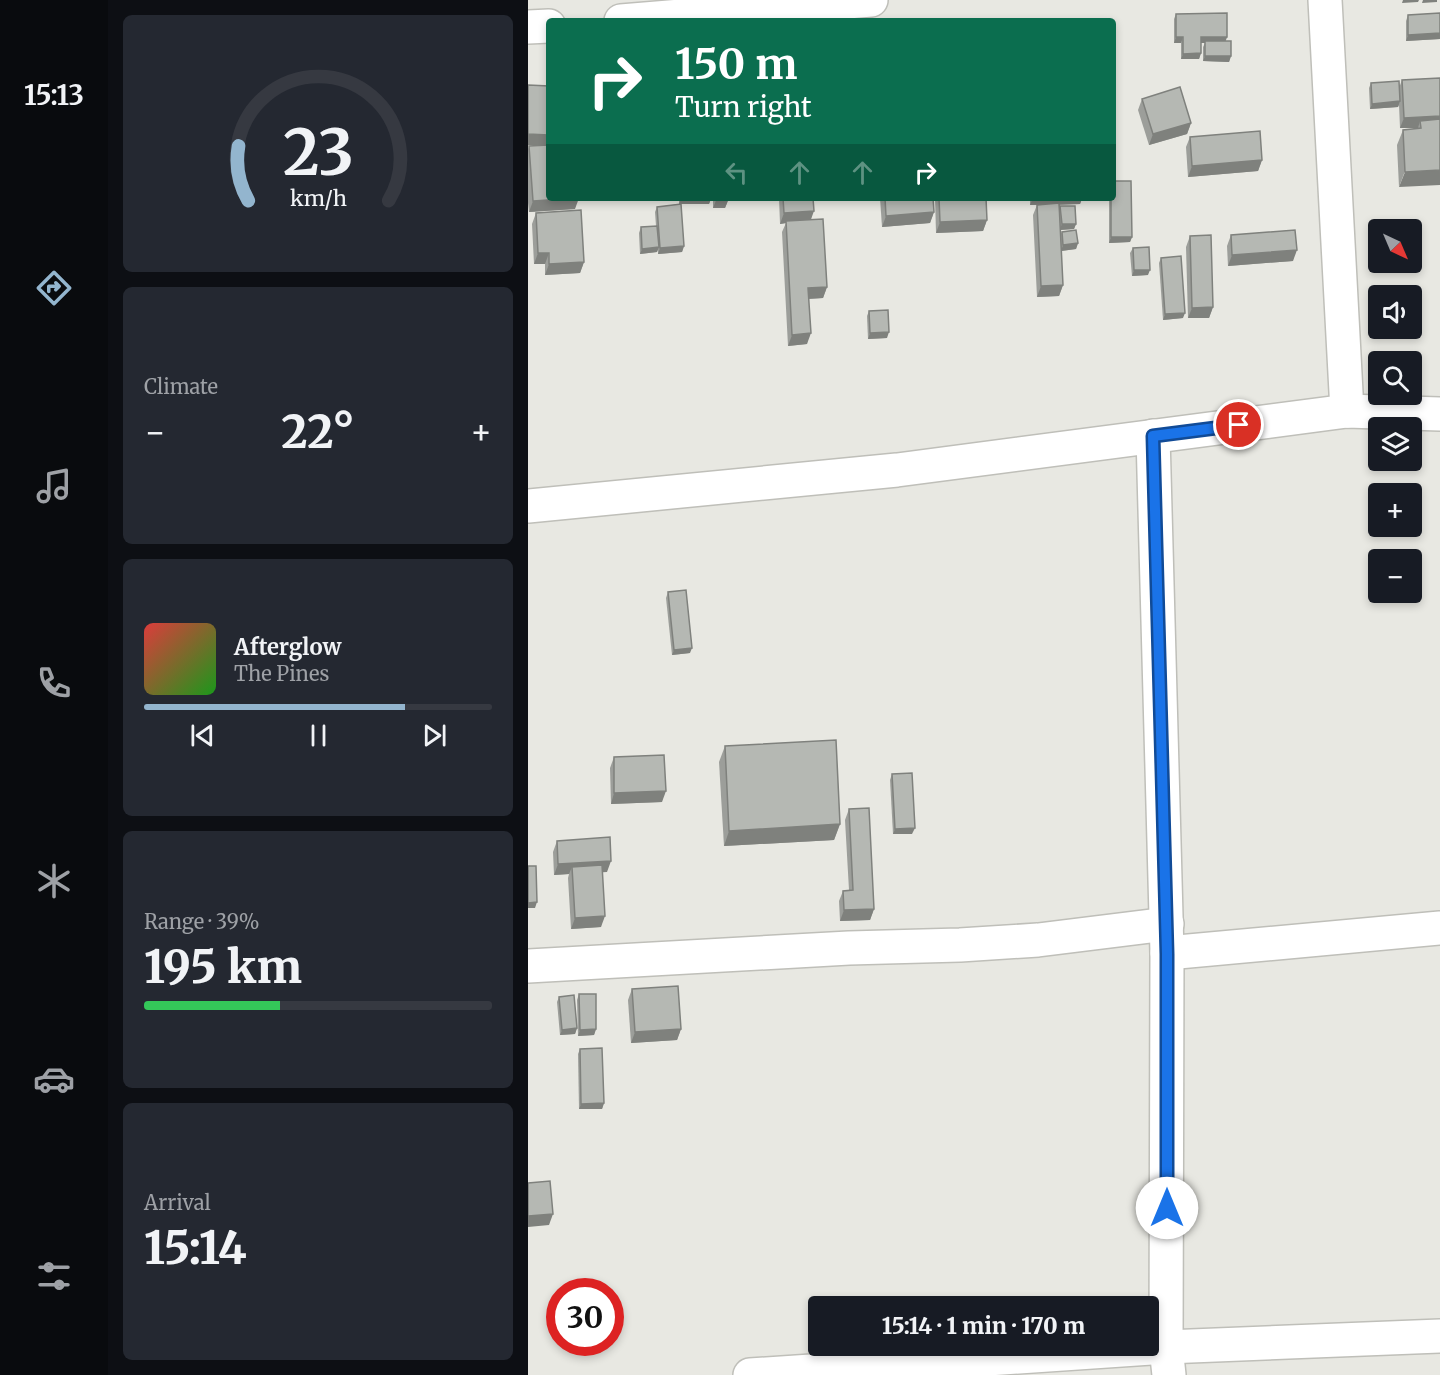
<!DOCTYPE html>
<html lang="en">
<head>
<meta charset="utf-8">
<style>
  :root { --surface:#171b24; --page:#242831; --text:#f1f3f6; --muted:#9ea1a6; --line:#363941; --accent:#93b5ce }
  body { margin:0; font-family:Merriweather,serif; background:var(--page); color:var(--text); height:100vh; display:flex; flex-direction:column; font-size:22px; white-space:nowrap }
  * { box-sizing:border-box; margin:0 }
  p { font-size:20px; color:var(--muted) }
  .icon { flex:none; width:33px; height:33px; fill:none; stroke:currentColor; stroke-width:2; stroke-linecap:round; stroke-linejoin:round }
  .map { position:relative; flex:1; overflow:hidden }
  .details { display:flex; flex-direction:column; gap:15px; padding:15px; background:#0d0f14; width:420px }
  .details>* { flex:none }
  .banner { position:absolute; left:18px; top:18px; width:570px; height:183px; border-radius:6px; box-shadow:0 3px 9px #0003; background:#0b6e4f; color:#fff; overflow:hidden }
  .needle { width:39px; rotate:136deg }
  .tools { position:absolute; left:840px; top:219px; display:grid; gap:12px }
  .tools a { display:grid; place-items:center; width:54px; height:54px; border-radius:6px; background:var(--surface); box-shadow:0 3px 9px #0003; font-size:30px }
  .speed { position:absolute; left:18px; top:1278px; display:flex; gap:12px; font-size:30px; font-weight:700; text-align:center }
  .speed>* { display:grid; place-content:center; width:78px; height:78px; border-radius:50%; background:var(--surface); box-shadow:0 3px 9px #0003; line-height:1 }
  .speed .limit { border:9px solid #d22; background:#fff; color:#111 }
  .pin { position:absolute; display:grid; place-items:center; width:51px; height:51px; color:#fff; margin:-26px; border:3px solid #fff; border-radius:50%; box-shadow:0 2px 6px #0007 }
  .me { position:absolute; width:66px; margin:-33px; rotate:0deg; stroke-linejoin:round; filter:drop-shadow(0 0 4px #0008) }
  .turn { display:flex; align-items:center; gap:21px; height:126px; padding:0 30px; font-size:27px }
  .turn .icon { width:78px; height:78px; stroke-width:2.5 }
  .turn b { display:block; font-size:42px; line-height:51px }
  .lanes { display:flex; align-items:center; height:57px; padding:0 30px; background:#0003; justify-content:center; gap:30px; direction:ltr }
  .lanes .off { opacity:.35 }
  .big { font-size:45px; font-weight:800; line-height:1.1 }
  .details .widget { flex:1; display:flex; flex-direction:column; justify-content:center; gap:9px; min-width:0; padding:0 21px; border-radius:9px; background:var(--page) }
  .details .dial { align-items:center; gap:0 }
  .dial svg { height:156px; overflow:visible; fill:none; stroke:var(--line); stroke-width:7; stroke-linecap:round; text-anchor:middle }
  .dial text { fill:var(--text); stroke:none }
  .song { display:flex; align-items:center; gap:18px }
  .cover { width:72px; height:72px; border-radius:9px; background:linear-gradient(135deg,hsl(0 70% 55%),hsl(120 70% 35%)) }
  .played { height:6px; border-radius:3px; background:linear-gradient(90deg,var(--accent) 75%,var(--line) 75%) }
  .keys { display:flex; justify-content:space-around; direction:ltr }
  .heat { display:flex; justify-content:space-between; align-items:center; font-size:33px; direction:ltr }
  .charge { height:9px; border-radius:4px; background:linear-gradient(90deg,#34c759 39%,var(--line) 0) }
  .trip { position:absolute; left:280px; top:1296px; width:351px; height:60px; border-radius:6px; background:var(--surface); box-shadow:0 3px 9px #0003; font-weight:800; line-height:60px; text-align:center }
  main { display:flex; flex:1; min-height:0 }
  .tab-bar { display:flex; flex-direction:column; width:108px; justify-content:space-around; align-items:center; background:#090b0e; color:var(--muted) }
  .tab-bar .icon { width:42px; height:42px }
  .tab-bar .active { color:var(--accent) }
  .tab-bar b { font-size:27px; color:var(--text) }
  .map>svg:first-child { display:block }
</style>
</head>
<body>
<main>
<nav class="tab-bar">
<b>15:13</b>
<svg class="icon active" aria-label="directions" viewBox="0 0 24 24"><path d="M12 3l9 9-9 9-9-9zM9 14v-3h6M13 9l2 2-2 2"/></svg>
<svg class="icon" aria-label="music" viewBox="0 0 24 24"><path d="M9 18V5l10-2v13"/><circle cx="6" cy="18" r="3"/><circle cx="16" cy="16" r="3"/></svg>
<svg class="icon" aria-label="phone" viewBox="0 0 24 24"><path d="M5 4h4l2 5-3 2q2 4 5 5l2-3 5 2v4C11 20 4 13 5 4z"/></svg>
<svg class="icon" aria-label="climate" viewBox="0 0 24 24"><path d="M12 3v18M4 7l16 10M4 17L20 7"/></svg>
<svg class="icon" aria-label="car" viewBox="0 0 24 24"><path d="M5 17H2v-5l4-1 3-4h7l3 4 3 1v5h-3M9 17h6M6 11h13"/><circle cx="7" cy="17" r="2"/><circle cx="17" cy="17" r="2"/></svg>
<svg class="icon" aria-label="filters" viewBox="0 0 24 24"><path d="M4 7h16M4 17h16"/><circle cx="9" cy="7" r="2"/><circle cx="15" cy="17" r="2"/></svg>
</nav>
<section class="details">
<div class="widget dial"><svg viewBox="0 0 100 80">
<path d="M14 69A42 42 0 1 1 86 69"/>
<path d="M14 69A42 42 0 0 1 9 41" stroke="#93b5ce"/>
<text x="50" y="56" font-size="32" font-weight="700">23</text>
<text x="50" y="72" font-size="11">km/h</text>
</svg></div>
<div class="widget"><p>Climate</p>
<div class="heat"><a>−</a><b class="big">22°</b><a>+</a></div>
</div>
<div class="widget">
<div class="song"><i class="cover"></i><div><b>Afterglow</b><p>The Pines</p></div></div>
<div class="played"></div>
<div class="keys"><svg class="icon" aria-label="previous" viewBox="0 0 24 24"><path d="M18 5L8 12l10 7zM5 5v14"/></svg><svg class="icon" aria-label="pause" viewBox="0 0 24 24"><path d="M8 5v14M16 5v14"/></svg><svg class="icon" aria-label="next" viewBox="0 0 24 24"><path d="M6 5l10 7-10 7zM19 5v14"/></svg></div>
</div>
<div class="widget"><p>Range · 39%</p><b class="big">195 km</b><div class="charge"></div></div>
<div class="widget"><p>Arrival</p><b class="big">15:14</b></div>
</section>
<div class="map">
<svg width="912" height="1375" viewBox="0 0 912 1375">
  <rect width="100%" height="100%" fill="#e8e8e2"/>
  <g fill="none" stroke-linecap="round" stroke-linejoin="round">
    <g stroke="#bfbfb9" stroke-width="36">
      <g id="street">
        <path d="M797 0 819 411"/>
        <path d="M93 21 343 0"/>
        <path d="M0 27 21 26"/>
        <path d="M625 436 639 953 638 1347 641 1375"/>
        <path d="M0 506 369 470 819 411 912 414"/>
        <path d="M639 953 912 928"/>
        <path d="M0 966 321 948 432 945 510 940 639 924"/>
      </g>
    </g>
    <g stroke="#bfbfb9" stroke-width="36">
      <path id="secondary" d="M222 1375 638 1347 912 1336"/>
    </g>
    <use href="#street" stroke="#fff" stroke-width="33"/>
    <use href="#secondary" stroke="#fff" stroke-width="33"/>
  </g>
  <g fill="#9c9e9a">
    <path d="M912 13V39L878 41V21L880 15Z"/>
    <path d="M648 14 699 37 697 41 703 56 701 62 675 61V47L677 43H673V53L671 59H653V43H646V19Z"/>
    <path d="M912 78 871 187 869 145 875 130 890 129V128H872L871 105 870 107 842 109 841 88 843 83 871 88 874 80Z"/>
    <path d="M614 99 663 123 659 134 621 145 610 110Z"/>
    <path d="M662 137 734 160 730 171 660 177 658 147Z"/>
    <path d="M0 145H18L47 209 1 212 0 203V204V149L1 146 13 145Z"/>
    <path d="M151 198H183L181 204H153L156 246 154 252 130 254V249L129 252 112 254 111 233 113 227 128 226 127 212 129 207 151 204Z"/>
    <path d="M185 198H201L197 208H185Z"/>
    <path d="M251 198H285L283 220 299 287 295 298 281 299 279 344 260 346 254 232 258 223 252 224Z"/>
    <path d="M352 198H405L406 212 402 223 354 227Z"/>
    <path d="M407 198H458L459 220 455 231 408 233Z"/>
    <path d="M502 198H554L552 204 531 205V209L532 206 548 224 546 229 532 230V235L534 232 550 243 548 249 533 251 535 285 531 296 509 297 505 215 509 205H502Z"/>
    <path d="M581 198H585L604 237 602 242 581 243Z"/>
    <path d="M8 213 56 262 52 273 17 275V264H6L4 224Z"/>
    <path d="M703 235 765 261 700 266 699 246Z"/>
    <path d="M662 236 685 307 681 318H660L658 247Z"/>
    <path d="M605 248 620 275 604 276 602 253Z"/>
    <path d="M633 258 655 318 635 320 631 263Z"/>
    <path d="M341 311 359 338 340 339 339 316Z"/>
    <path d="M140 592 162 653 144 655 138 598Z"/>
    <path d="M197 746 312 824 306 840 196 846 191 762Z"/>
    <path d="M86 757 134 802 83 804 82 768Z"/>
    <path d="M364 774 384 834H365L362 780Z"/>
    <path d="M321 809 346 909 342 920 312 921 311 901 315 891 321 890 317 820Z"/>
    <path d="M29 841 79 872H74L73 927 43 929 40 878 41 874 26 875 25 852Z"/>
    <path d="M104 989 153 1029 149 1040 103 1043 100 1000Z"/>
    <path d="M51 994 68 1029 66 1035 50 1036 49 1000Z"/>
    <path d="M31 997 49 1028 47 1034 32 1035 29 1002Z"/>
    <path d="M52 1049 76 1103 74 1109H51L50 1054Z"/>
  </g>
  <g fill="#7f817d">
    <path d="M875 0H891L890 2 874 3Z"/>
    <path d="M895 0H909V2L894 3Z"/>
    <path d="M912 33V39L878 41 880 35Z"/>
    <path d="M648 37H655L653 43H646Z"/>
    <path d="M673 37H699L697 43H671Z"/>
    <path d="M673 53 671 59H653L655 54Z"/>
    <path d="M677 56H703L701 62 675 61Z"/>
    <path d="M872 101 870 107 842 109 844 104Z"/>
    <path d="M912 116V127L892 121 890 128H872L876 118Z"/>
    <path d="M663 123 659 134 621 145 625 134Z"/>
    <path d="M0 134 21 135 18 145H0Z"/>
    <path d="M734 160 730 171 660 177 664 166Z"/>
    <path d="M912 170V185L871 187 877 172Z"/>
    <path d="M51 198 47 209 1 212 5 201Z"/>
    <path d="M189 198H201L197 208H185Z"/>
    <path d="M153 199H183L181 204H151Z"/>
    <path d="M554 199 552 204 502 205 504 200Z"/>
    <path d="M286 211 282 222 258 221V223L252 224 256 213Z"/>
    <path d="M406 212 402 223 354 227 358 216Z"/>
    <path d="M459 220 455 231 408 233 412 222Z"/>
    <path d="M534 224H548L546 229 531 230Z"/>
    <path d="M583 237H604L602 242 581 243Z"/>
    <path d="M550 243 548 249 533 251 535 245Z"/>
    <path d="M156 246 154 252 130 254 132 248Z"/>
    <path d="M131 247 129 252 112 254 114 249Z"/>
    <path d="M769 250 765 261 700 266 704 255Z"/>
    <path d="M10 253H21L17 264H6Z"/>
    <path d="M56 262 52 273 17 275 21 264Z"/>
    <path d="M606 270H622L620 275 604 276Z"/>
    <path d="M535 285 531 296 509 297 513 286Z"/>
    <path d="M299 287 295 298 277 299 280 288Z"/>
    <path d="M685 307 681 318H660L664 308Z"/>
    <path d="M657 313 655 318 635 320 637 314Z"/>
    <path d="M851 328 863 330 861 336 849 334Z"/>
    <path d="M361 332 359 338 340 339 342 333Z"/>
    <path d="M283 333 279 344 260 346 264 335Z"/>
    <path d="M164 648 162 653 144 655 146 650Z"/>
    <path d="M138 791 134 802 83 804 86 793Z"/>
    <path d="M312 824 306 840 196 846 201 831Z"/>
    <path d="M387 828 384 834H365L367 829Z"/>
    <path d="M83 861 79 872 45 874 44 867 41 874 26 875 30 864Z"/>
    <path d="M9 902 7 908H0V903Z"/>
    <path d="M346 909 342 920 312 921 316 910Z"/>
    <path d="M77 916 73 927 43 929 47 918Z"/>
    <path d="M49 1028 47 1034 32 1035 34 1030Z"/>
    <path d="M68 1029 66 1035 50 1036 52 1030Z"/>
    <path d="M153 1029 149 1040 103 1043 107 1032Z"/>
    <path d="M76 1103 74 1109H51L53 1104Z"/>
    <path d="M25 1214 21 1225 0 1227V1216Z"/>
  </g>
  <g fill="#b5b8b3" stroke="#7f817d" stroke-width="1.5">
    <path d="M699 13V37H673V53L655 54V37H648V14Z"/>
    <path d="M912 13V33L880 35V15Z"/>
    <rect x="677" y="41" width="26" height="15"/>
    <path d="M912 78V116L876 118 874 80Z"/>
    <path d="M871 81 872 101 844 104 843 83Z"/>
    <path d="M0 85 21 86V135L0 134Z"/>
    <path d="M652 87 663 123 625 134 614 99Z"/>
    <path d="M912 119V170L877 172 875 130 893 128 892 121Z"/>
    <path d="M732 131 734 160 664 166 662 137Z"/>
    <path d="M21 145V198H50L5 201 1 146Z"/>
    <path d="M585 181H603L604 237H583V198H585Z"/>
    <rect x="153" y="198" width="30" height="1"/>
    <path d="M255 198H285L286 211 256 213Z"/>
    <path d="M357 198H405L406 212 358 216Z"/>
    <path d="M411 198H458L459 220 412 222Z"/>
    <path d="M504 198H554V199L504 200Z"/>
    <path d="M531 203 535 285 513 286 509 205Z"/>
    <path d="M153 204 156 246 132 248 129 207Z"/>
    <path d="M532 206H547L548 224H534Z"/>
    <path d="M53 210 56 262 21 264V253H10L8 213Z"/>
    <path d="M295 219 299 287 280 288 283 333 264 335 258 221Z"/>
    <path d="M129 226 131 247 114 249 113 227Z"/>
    <path d="M548 230 550 243 535 245 534 232Z"/>
    <path d="M767 230 769 250 704 255 703 235Z"/>
    <path d="M683 235 685 307 664 308 662 236Z"/>
    <path d="M621 247 622 270H606L605 248Z"/>
    <path d="M653 256 657 313 637 314 633 258Z"/>
    <path d="M360 310 361 332 342 333 341 311Z"/>
    <path d="M158 590 164 648 146 650 140 592Z"/>
    <path d="M308 740 312 824 201 831 197 746Z"/>
    <path d="M136 755 138 791 86 793V757Z"/>
    <path d="M384 773 387 828 367 829 364 774Z"/>
    <path d="M341 808 346 909 316 910 315 891 325 890 321 809Z"/>
    <path d="M82 837 83 861 30 864 29 841Z"/>
    <path d="M74 865 77 916 47 918 44 867Z"/>
    <path d="M0 866H8L9 902 0 903Z"/>
    <path d="M150 986 153 1029 107 1032 104 989Z"/>
    <path d="M51 994H68V1029L52 1030Z"/>
    <path d="M46 995 49 1028 34 1030 31 997Z"/>
    <path d="M74 1048 76 1103 53 1104 52 1049Z"/>
    <path d="M22 1181 25 1214 0 1216V1183Z"/>
  </g>
  <g fill="none" stroke-linecap="round" stroke-linejoin="round">
    <g stroke="#114b97" stroke-width="15">
      <path id="route" d="M639 1208V954L625 436 711 425"/>
    </g>
    <use href="#route" stroke="#1a73e8" stroke-width="10"/>
  </g>
</svg>
<div class="tools">
<a><svg class="needle" viewBox="-14 -14 28 28"><path d="M0-13l5 13h-10z" fill="#e53935"/><path d="M0 13l5-13h-10z" fill="#9ea1a6"/></svg></a>
<a><svg class="icon" aria-label="sound" viewBox="0 0 24 24"><path d="M4 9h4l5-4v14l-5-4H4zM17 9q2 3 0 6"/></svg></a>
<a><svg class="icon" aria-label="search" viewBox="0 0 24 24"><circle cx="10" cy="10" r="6"/><path d="M15 15l6 6"/></svg></a>
<a><svg class="icon" aria-label="layers" viewBox="0 0 24 24"><path d="M12 4l9 5-9 5-9-5zM3 14l9 5 9-5"/></svg></a>
<a>+</a>
<a>−</a>
</div>
<div class="speed"><div class="limit">30</div></div>
<div class="pin" style="left:711px;top:425px;background:#d93025"><svg class="icon" aria-label="arrive" viewBox="0 0 24 24"><path d="M6 21V4h12l-3 4 3 4H6"/></svg></div>
<svg class="me" style="left:639px;top:1208px" viewBox="-20 -20 40 40"><circle r="19" fill="#fff"/><path d="M0-13L10 11 0 6-10 11z" fill="#1a73e8"/></svg>
<div class="trip">15:14 · 1 min · 170 m</div>
<div class="banner">
<div class="turn"><svg class="icon" aria-label="right" viewBox="0 0 24 24"><path d="M7 20v-9h11M14 6l5 5-5 5"/></svg><div><b>150 m</b>Turn right</div></div>
<div class="lanes"><svg class="icon off" aria-label="left" viewBox="0 0 24 24"><path d="M17 20v-9H6M10 6l-5 5 5 5"/></svg><svg class="icon off" aria-label="ahead" viewBox="0 0 24 24"><path d="M12 20V5M6 11l6-6 6 6"/></svg><svg class="icon off" aria-label="ahead" viewBox="0 0 24 24"><path d="M12 20V5M6 11l6-6 6 6"/></svg><svg class="icon" aria-label="right" viewBox="0 0 24 24"><path d="M7 20v-9h11M14 6l5 5-5 5"/></svg></div>
</div>
</div>
</main>
</body>
</html>
